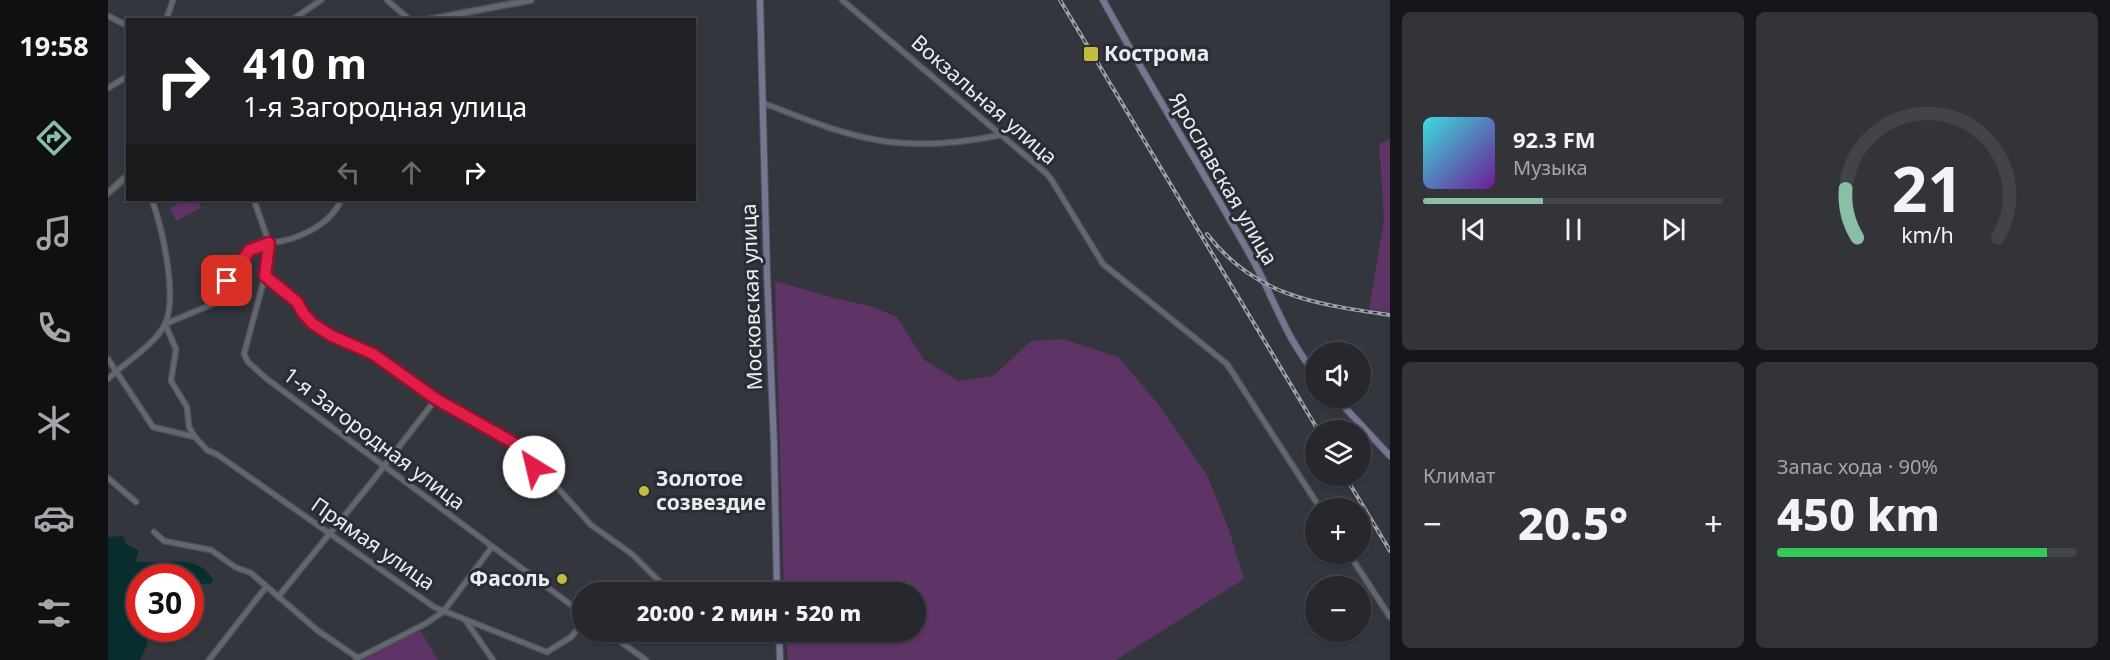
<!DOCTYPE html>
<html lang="ru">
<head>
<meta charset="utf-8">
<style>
  :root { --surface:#26282e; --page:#32343a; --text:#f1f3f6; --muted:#a4a6aa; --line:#42444a; --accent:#8abfa5 }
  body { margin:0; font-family:"Noto Sans",sans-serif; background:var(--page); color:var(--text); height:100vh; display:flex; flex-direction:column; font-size:22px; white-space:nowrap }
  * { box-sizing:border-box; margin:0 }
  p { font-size:20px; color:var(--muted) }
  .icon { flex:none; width:33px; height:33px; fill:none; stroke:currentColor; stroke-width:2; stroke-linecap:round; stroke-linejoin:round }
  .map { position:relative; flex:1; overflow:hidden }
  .drawer { display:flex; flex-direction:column; gap:12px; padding:12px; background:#151619; width:720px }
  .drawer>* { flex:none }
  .hud { position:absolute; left:18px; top:18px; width:570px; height:183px; border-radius:0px; box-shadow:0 2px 4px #0004,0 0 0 2px var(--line); background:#202124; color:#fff; overflow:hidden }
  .fabs { position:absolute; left:1197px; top:342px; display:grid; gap:12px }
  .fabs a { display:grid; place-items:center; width:66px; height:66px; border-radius:50%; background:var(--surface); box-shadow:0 2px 4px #0004,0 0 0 2px var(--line); font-size:30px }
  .speed { position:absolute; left:18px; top:564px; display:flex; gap:12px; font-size:30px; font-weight:700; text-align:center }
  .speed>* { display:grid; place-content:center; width:78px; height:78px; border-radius:50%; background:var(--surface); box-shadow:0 2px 4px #0004,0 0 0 2px var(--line); line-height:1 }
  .speed .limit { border:9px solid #d22; background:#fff; color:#111 }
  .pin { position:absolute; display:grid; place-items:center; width:51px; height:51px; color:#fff; margin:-26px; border-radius:12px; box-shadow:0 3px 9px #0006 }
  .me { position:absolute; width:66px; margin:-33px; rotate:324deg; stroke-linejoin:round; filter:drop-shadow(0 0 4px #0008) }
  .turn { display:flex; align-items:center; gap:21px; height:126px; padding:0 18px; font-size:27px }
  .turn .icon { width:78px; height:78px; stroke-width:2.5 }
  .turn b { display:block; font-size:42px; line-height:51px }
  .lanes { display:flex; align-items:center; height:57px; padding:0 18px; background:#0003; justify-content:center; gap:30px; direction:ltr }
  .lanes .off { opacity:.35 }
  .big { font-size:45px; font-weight:800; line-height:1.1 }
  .drawer .widget { flex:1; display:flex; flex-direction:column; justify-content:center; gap:9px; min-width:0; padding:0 21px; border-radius:9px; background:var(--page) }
  .drawer .dial { align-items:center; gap:0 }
  .dial svg { height:156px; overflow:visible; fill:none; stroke:var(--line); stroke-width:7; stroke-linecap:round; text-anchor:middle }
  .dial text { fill:var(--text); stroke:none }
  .song { display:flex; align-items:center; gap:18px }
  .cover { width:72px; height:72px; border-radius:9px; background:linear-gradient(135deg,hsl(180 70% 55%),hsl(280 70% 35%)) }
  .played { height:6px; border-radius:3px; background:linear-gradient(90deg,var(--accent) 40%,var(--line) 40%) }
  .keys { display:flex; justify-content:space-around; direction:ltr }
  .heat { display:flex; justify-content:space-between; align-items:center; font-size:33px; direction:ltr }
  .charge { height:9px; border-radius:4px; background:linear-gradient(90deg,#34c759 90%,var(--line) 0) }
  .drawer .tiles { flex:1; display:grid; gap:12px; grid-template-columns:repeat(2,1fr) }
  .trip { position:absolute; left:464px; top:582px; width:354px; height:60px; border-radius:30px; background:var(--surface); box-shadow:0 2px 4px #0004,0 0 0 2px var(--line); font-weight:800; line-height:60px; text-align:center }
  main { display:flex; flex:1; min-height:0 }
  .dock { display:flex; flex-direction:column; width:108px; justify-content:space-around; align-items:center; background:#0f1012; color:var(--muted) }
  .dock .icon { width:42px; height:42px }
  .dock .current { color:var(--accent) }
  .dock b { font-size:27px; color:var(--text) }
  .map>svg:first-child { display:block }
</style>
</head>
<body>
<main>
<nav class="dock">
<b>19:58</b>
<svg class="icon current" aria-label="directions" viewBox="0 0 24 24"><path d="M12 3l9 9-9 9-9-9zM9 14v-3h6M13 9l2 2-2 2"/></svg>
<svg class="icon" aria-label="music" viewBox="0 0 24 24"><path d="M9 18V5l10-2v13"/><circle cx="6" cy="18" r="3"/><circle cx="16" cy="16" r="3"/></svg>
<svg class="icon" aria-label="phone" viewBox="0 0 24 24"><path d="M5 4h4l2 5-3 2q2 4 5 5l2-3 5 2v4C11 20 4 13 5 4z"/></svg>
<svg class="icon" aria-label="climate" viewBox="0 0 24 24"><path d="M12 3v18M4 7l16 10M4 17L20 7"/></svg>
<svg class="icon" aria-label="car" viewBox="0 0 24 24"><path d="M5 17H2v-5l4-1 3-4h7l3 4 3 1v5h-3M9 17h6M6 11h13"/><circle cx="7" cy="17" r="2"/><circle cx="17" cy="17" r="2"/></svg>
<svg class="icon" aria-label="filters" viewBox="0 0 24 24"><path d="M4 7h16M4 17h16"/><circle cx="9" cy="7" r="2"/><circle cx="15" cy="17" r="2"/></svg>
</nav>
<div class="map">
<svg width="1282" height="660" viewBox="0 0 1282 660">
  <rect width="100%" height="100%" fill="#33363d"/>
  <g fill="#5e3365">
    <path d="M1282 139V312L1261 309 1276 221 1271 144Z"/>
    <path d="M76 200H89L93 208 68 221 62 208Z"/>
    <path d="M667 281 726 298 762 306 789 317 816 360 851 381 885 376 923 341 955 339 1010 357 1051 405 1099 475 1121 530 1136 579 1008 660H680L678 632H807V592H676Z"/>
    <path d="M312 630 330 660H255Z"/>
  </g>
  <path fill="#092c2d" d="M15 536 18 544 31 551 27 561C53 567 89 550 105 580L104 583 83 585 82 578H32V628L40 629 39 645 32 660H0V537Z"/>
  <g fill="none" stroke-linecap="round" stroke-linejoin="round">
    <g stroke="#505459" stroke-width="7">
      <g id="minor">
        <path d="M279 0 302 20"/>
        <path d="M734 0 938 173 943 179 995 264 1119 364 1212 508"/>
        <path d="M0 16 20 26"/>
        <path d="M58 20 65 0"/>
        <path d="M184 20 213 0"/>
        <path d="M0 88 20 76"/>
        <path d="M655 103C692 117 729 133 769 140 808 147 854 143 893 135"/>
        <path d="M233 200C222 226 187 241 161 243L157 276 136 354 140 362 159 379 474 613"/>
        <path d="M157 276 189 302 195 313 205 324 224 336 265 354 328 399 422 453 426 467 449 487 483 525 524 554 558 588"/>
        <path d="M57 324 68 349 63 381 79 407 81 427 87 437 99 450 110 455 326 607 439 652 463 637 474 624"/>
        <path d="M57 324 105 304 142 250 161 243 146 200"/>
        <path d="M0 359 45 427 87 437"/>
        <path d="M0 379C16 363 48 344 57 324 70 297 54 227 44 200"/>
        <path d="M0 478 28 502"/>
        <path d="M46 532 56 541 103 550 127 567 143 573 209 630 250 658"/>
        <path d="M1241 554 1282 617"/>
        <path d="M170 597 263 483 328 399"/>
        <path d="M358 621 385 660"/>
        <path d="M499 632 538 660"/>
        <path d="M248 659 317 624 335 612 384 547"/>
        <path d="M101 660 158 587"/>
      </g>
    </g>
    <g stroke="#505459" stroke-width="8">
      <g id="tertiary">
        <path d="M319 20 423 0"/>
        <path d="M0 193 20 175"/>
      </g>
    </g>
    <g stroke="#505459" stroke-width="8">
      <g id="secondary">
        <path d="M652 0 659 273 666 445 669 592"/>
        <path d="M995 0C1043 88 1097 174 1146 262 1166 299 1179 341 1208 374"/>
        <path d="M1228 398 1282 456"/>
        <path d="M671 632 672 660"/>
      </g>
    </g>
    <use href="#minor" stroke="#62676e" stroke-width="4.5"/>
    <use href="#tertiary" stroke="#62676e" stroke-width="5"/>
    <use href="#secondary" stroke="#767592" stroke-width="6"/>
    <g stroke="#9da0a5" stroke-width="4">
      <g id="rail">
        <path d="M952 0 1210 430"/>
        <path d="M1099 234C1148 297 1208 304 1282 315"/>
        <path d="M1237 476 1282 551"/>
      </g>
    </g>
    <use href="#rail" stroke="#292c32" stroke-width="1.5" stroke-dasharray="4.5" stroke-linecap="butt"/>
  </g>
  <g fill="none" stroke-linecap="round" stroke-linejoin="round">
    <g stroke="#92132f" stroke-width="15">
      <path id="route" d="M119 281 142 250 161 243 157 276 189 302 195 313 205 324 224 336 265 354 328 399 413 447 422 453 426 467"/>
    </g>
    <use href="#route" stroke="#e11d48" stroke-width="10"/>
  </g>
  <g fill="#c3bd3f" stroke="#292c32" stroke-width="2">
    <rect x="975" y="46" width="16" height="16" rx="3"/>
    <circle cx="536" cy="491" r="6"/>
    <circle cx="454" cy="579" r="6"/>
  </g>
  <g text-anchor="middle" stroke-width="6" stroke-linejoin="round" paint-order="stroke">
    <g font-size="21" font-weight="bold" fill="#e9ecf0" stroke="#292c32" text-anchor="start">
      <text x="996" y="61">Кострома</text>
      <text x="548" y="486">Золотое<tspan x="548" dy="24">созвездие</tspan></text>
      <text x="442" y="586" text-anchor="end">Фасоль</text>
    </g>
    <g font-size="21" fill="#e9ecf0" stroke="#292c32">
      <text transform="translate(876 100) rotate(41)" y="7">Вокзальная улица</text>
      <text transform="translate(1115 179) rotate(60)" y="7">Ярославская улица</text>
      <text transform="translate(644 297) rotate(-92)" y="7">Московская улица</text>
      <text transform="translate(266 439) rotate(37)" y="7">1-я Загородная улица</text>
      <text transform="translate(265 544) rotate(35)" y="7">Прямая улица</text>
    </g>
  </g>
</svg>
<div class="fabs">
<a><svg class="icon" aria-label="sound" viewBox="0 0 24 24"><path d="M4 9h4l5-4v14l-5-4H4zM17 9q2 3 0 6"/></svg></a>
<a><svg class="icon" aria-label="layers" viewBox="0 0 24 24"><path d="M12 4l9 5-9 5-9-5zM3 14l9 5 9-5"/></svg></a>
<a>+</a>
<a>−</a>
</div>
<div class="speed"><div class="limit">30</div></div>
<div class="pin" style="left:119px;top:281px;background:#d93025"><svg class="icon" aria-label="arrive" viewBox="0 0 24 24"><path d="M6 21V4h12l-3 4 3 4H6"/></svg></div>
<svg class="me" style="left:426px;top:467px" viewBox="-20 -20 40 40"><circle r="19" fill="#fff"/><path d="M0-13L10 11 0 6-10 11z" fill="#e11d48"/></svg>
<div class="trip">20:00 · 2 мин · 520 m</div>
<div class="hud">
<div class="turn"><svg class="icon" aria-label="right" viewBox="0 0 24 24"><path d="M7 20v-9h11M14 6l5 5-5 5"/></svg><div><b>410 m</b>1-я Загородная улица</div></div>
<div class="lanes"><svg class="icon off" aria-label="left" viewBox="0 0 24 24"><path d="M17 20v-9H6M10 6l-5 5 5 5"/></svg><svg class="icon off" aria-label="ahead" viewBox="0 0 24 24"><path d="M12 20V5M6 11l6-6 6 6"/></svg><svg class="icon" aria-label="right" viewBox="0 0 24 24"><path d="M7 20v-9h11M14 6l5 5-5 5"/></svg></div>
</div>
</div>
<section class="drawer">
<div class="tiles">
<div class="widget">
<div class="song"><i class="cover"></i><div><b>92.3 FM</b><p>Музыка</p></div></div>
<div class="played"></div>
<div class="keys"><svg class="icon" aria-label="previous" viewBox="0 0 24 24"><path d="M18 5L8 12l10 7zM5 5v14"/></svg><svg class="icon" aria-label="pause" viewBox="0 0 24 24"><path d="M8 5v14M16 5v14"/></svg><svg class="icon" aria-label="next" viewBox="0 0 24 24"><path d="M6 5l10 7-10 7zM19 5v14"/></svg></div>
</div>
<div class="widget dial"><svg viewBox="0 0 100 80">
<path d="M14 69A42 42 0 1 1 86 69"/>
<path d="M14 69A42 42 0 0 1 8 44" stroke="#8abfa5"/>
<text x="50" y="56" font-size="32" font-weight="700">21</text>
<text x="50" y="72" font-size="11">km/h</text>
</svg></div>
<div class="widget"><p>Климат</p>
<div class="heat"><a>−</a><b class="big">20.5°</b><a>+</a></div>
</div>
<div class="widget"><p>Запас хода · 90%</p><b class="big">450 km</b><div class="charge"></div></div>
</div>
</section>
</main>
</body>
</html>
